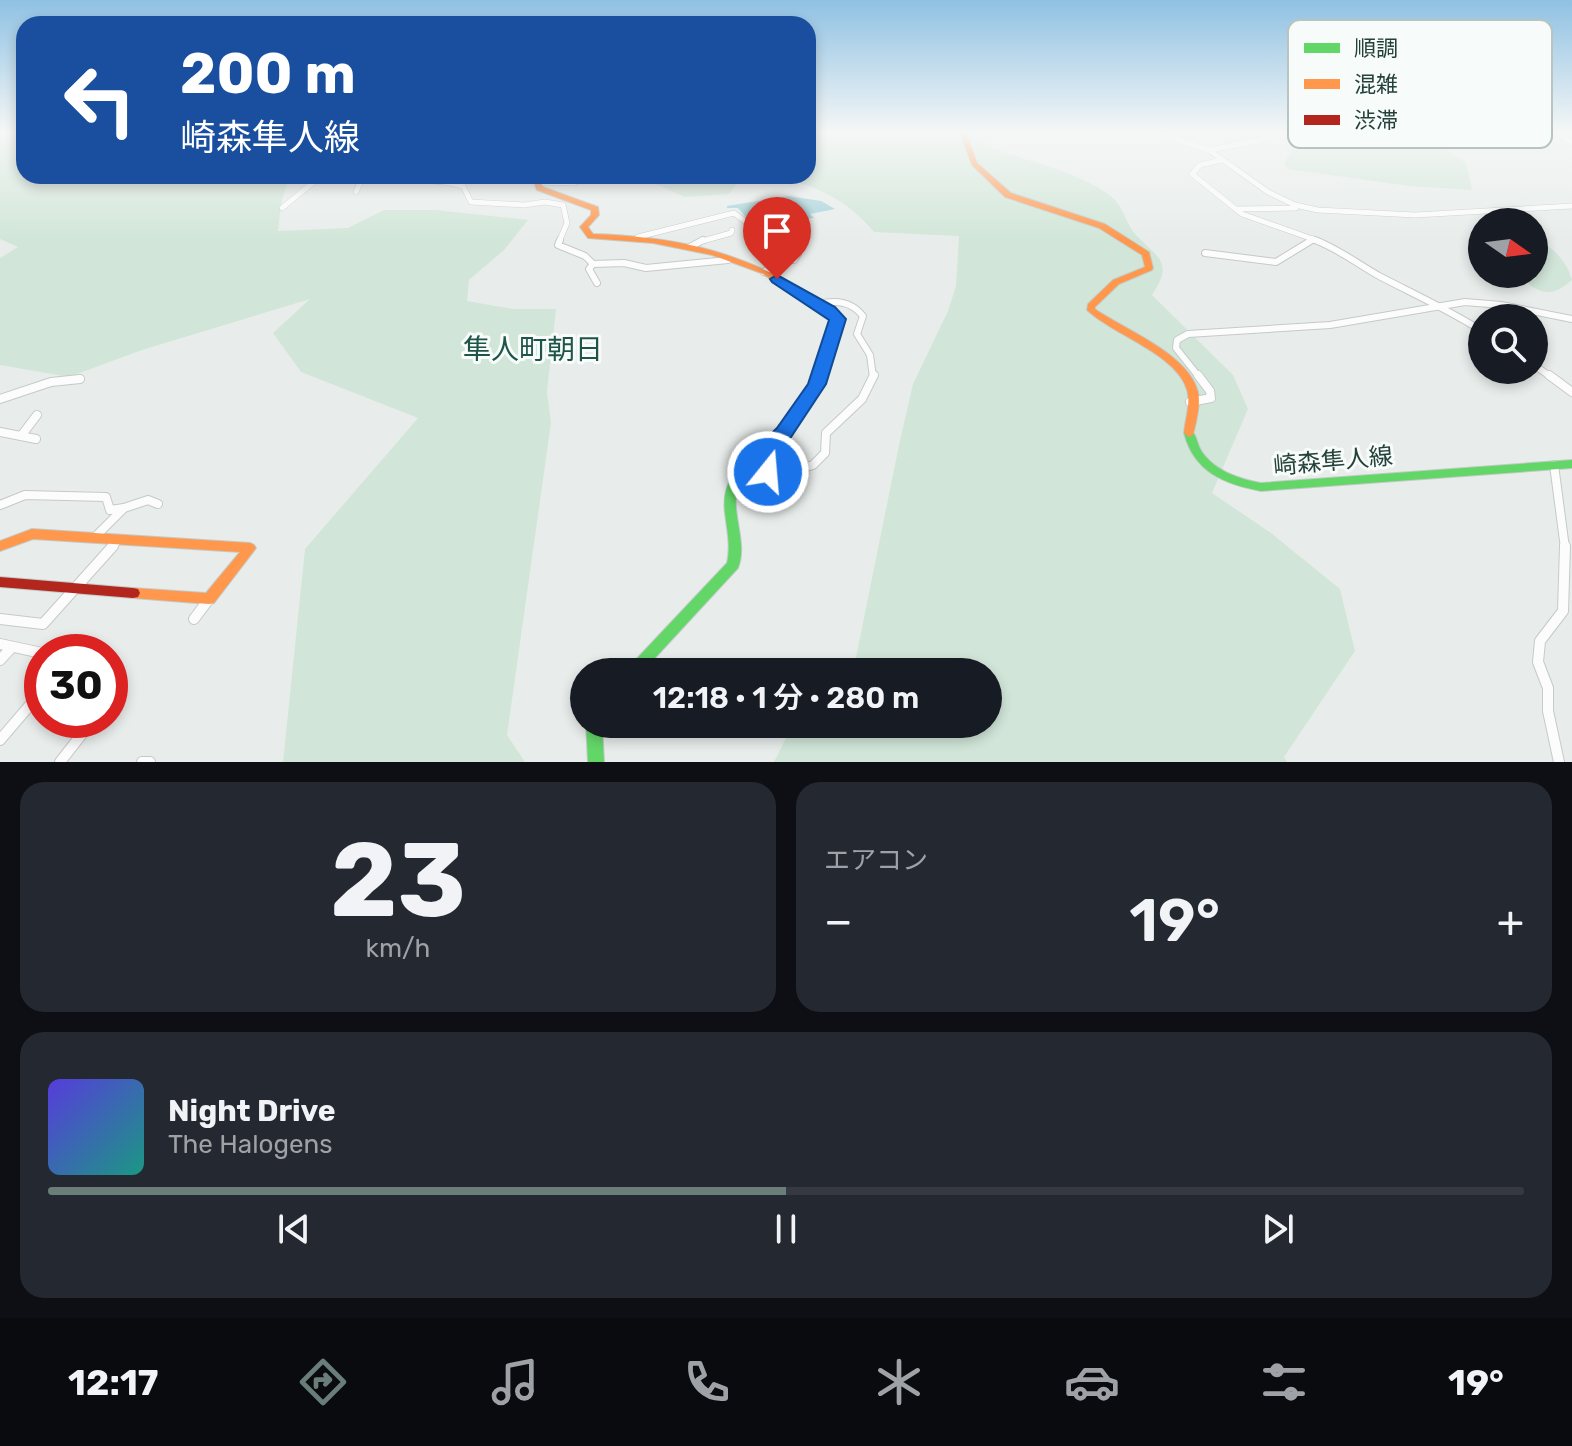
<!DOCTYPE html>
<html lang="ja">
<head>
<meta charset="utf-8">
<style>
  :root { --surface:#171b24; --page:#242831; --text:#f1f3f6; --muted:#9ea1a6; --line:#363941; --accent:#697e78 }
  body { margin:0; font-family:Rubik,"Noto Sans JP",sans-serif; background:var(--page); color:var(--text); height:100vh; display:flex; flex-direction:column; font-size:30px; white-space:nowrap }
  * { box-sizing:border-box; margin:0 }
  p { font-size:26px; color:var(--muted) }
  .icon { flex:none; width:44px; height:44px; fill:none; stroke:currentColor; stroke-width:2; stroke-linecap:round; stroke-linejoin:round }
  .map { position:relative; height:762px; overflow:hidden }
  .side { display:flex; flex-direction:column; gap:20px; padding:20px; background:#0d0f14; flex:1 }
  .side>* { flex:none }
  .hud { position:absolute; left:16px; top:16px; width:800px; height:168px; border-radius:24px; box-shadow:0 4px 12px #0003; background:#1a4fa0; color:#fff; overflow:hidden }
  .needle { width:52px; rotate:104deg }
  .tools { position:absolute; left:1468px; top:208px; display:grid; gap:16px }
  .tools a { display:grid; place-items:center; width:80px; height:80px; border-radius:50%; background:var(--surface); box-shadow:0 4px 12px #0003; font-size:40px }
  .speed { position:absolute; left:24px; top:634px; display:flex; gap:16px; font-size:40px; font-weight:700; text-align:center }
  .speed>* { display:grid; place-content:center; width:104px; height:104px; border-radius:50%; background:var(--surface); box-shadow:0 4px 12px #0003; line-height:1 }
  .speed .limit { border:12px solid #d22; background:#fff; color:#111 }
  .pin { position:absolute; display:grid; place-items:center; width:68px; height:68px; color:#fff; margin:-82px -34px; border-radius:50% 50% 50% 0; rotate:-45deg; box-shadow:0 0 8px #0007 }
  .pin .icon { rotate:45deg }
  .me { position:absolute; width:88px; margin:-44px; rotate:17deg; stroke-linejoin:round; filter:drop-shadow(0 0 6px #0008) }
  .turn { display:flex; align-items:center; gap:28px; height:168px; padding:0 32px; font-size:36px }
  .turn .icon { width:104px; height:104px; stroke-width:2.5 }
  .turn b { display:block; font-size:56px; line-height:68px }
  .big { font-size:60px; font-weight:600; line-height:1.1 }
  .side .tile { flex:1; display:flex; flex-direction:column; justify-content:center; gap:12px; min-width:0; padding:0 28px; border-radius:24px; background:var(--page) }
  .side .dial { align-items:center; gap:0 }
  .dial b { font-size:104px; line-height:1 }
  .song { display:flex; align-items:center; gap:24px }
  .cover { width:96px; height:96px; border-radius:12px; background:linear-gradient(135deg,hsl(250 70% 55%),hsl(170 70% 35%)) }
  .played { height:8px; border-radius:4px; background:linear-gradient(90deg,var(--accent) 50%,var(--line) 50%) }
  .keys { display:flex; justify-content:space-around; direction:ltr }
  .heat { display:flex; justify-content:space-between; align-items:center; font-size:44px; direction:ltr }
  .side .tiles { flex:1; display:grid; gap:20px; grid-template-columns:1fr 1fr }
  .tile:last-child { grid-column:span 2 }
  .trip { position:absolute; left:570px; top:658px; width:432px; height:80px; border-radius:40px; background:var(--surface); box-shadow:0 4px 12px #0003; font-weight:600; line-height:80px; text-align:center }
  .tab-bar { display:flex; height:128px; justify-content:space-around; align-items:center; background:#090b0e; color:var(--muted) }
  .tab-bar .icon { width:56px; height:56px }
  .tab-bar .on { color:var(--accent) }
  .tab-bar b { font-size:36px; color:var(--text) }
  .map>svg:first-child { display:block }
</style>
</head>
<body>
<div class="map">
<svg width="1572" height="762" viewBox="0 0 1572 762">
  <rect width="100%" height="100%" fill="#e8edeb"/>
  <g fill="#d1e6d8">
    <path d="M0 133H24V176H289L281 204 278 231 348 228 384 210H435L528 220 504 250 469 280 467 301 513 309H556L547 392 551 423 507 735 525 762H283L305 549 418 418 301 372 273 333 310 299 142 350 69 377 0 365V258L18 247 0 239Z"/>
    <path d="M808 133H981L986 146C1025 161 1074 170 1108 194 1124 205 1125 223 1136 235 1159 259 1174 262 1152 295L1233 375 1248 409 1212 493 1271 533 1340 589 1355 651 1284 757 1287 762H774L787 736 800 724H988V672H853L899 445 913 384 948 311 956 286 959 236 874 232C847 199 816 186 776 176H808Z"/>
    <path d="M1322 133H1440L1438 139 1446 150 1466 163 1472 190 1410 186 1288 169 1284 163 1293 149 1322 143Z"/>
    <path d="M638 176H743L729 194 685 197Z"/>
    <path d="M1534 237C1553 248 1566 259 1572 280 1551 299 1537 294 1518 274H1534Z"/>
  </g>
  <path fill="#a9d4db" d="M788 196 821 201 835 209 810 214 814 218 751 223 738 208H727V206Z"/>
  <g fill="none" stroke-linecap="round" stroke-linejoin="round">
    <g stroke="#c5cac8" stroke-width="6">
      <g id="street-far3">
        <path d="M1156 133 1209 150 1268 192 1295 205 1318 210 1415 215 1572 206"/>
        <path d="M1567 133 1559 134 1572 143"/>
        <path d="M1209 150 1258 141 1264 138V133"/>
        <path d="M1222 160 1200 165 1192 174 1242 214 1321 242"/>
        <path d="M347 176 360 183 356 192"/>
        <path d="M412 176 419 180 445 182"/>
        <path d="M442 176 445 182 463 186 471 202 524 205 545 202 563 205 567 223 559 242"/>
        <path d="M534 182 574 183"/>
        <path d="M282 208 321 176"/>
        <path d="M1237 209 1296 208"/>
        <path d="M638 237 734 213 754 228 776 230 787 242"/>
        <path d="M699 242 731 233 732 230"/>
        <path d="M1308 242 1313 239"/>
      </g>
    </g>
    <g stroke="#c5cac8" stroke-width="8">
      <g id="street-far2">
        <path d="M560 240 558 245 585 256 593 264 624 263 646 268 728 260"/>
        <path d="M1315 240C1339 249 1359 265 1381 277 1416 295 1449 310 1482 331"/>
        <path d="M690 247 703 240"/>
        <path d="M1205 253 1276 262 1312 240"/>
        <path d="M593 264 589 269 597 283"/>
        <path d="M764 272 784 259 794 260 798 254 785 240"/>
        <path d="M818 304C836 300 851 301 863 316L857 334 870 355 873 377"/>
        <path d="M1534 365 1551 377"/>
        <path d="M1199 377 1176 348 1177 340 1188 334 1330 325 1465 302 1501 305 1572 319"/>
      </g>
    </g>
    <g stroke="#c5cac8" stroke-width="10">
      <g id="street-far1">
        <path d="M1549 375 1572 392"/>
        <path d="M0 399 51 382 80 379"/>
        <path d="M1190 402 1211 398 1210 391 1198 375"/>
        <path d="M0 432 36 439"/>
        <path d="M21 436 37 415"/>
        <path d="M767 449 765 463 768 472 775 476 813 465 825 453 826 433 862 399 874 375"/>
        <path d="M1554 465 1565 548"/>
        <path d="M0 505 25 495 106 497 110 510 124 508 94 538"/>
        <path d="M124 508 148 500 158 504"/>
        <path d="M111 548 118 540"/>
      </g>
    </g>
    <g stroke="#c5cac8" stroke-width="12">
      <g id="street">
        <path d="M0 619 43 624 113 546"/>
        <path d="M194 619 209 599"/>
        <path d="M0 644 42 653"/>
        <path d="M0 660 12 647"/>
        <path d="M0 740 42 691"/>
        <path d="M60 762 93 720"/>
        <path d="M142 762H150"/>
        <path d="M1559 762 1548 711V688L1538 662 1540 641 1563 611 1565 546"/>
      </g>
    </g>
    <g stroke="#c3cbc8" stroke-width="2">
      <g id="fast">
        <path d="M1189 429C1198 435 1196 443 1202 452 1215 471 1239 479 1261 483L1572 460V468L1261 491C1224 484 1194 472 1184 433Z"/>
        <path d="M776 435 781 439 780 442C767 455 749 466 740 482 727 508 749 540 738 568L642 672H626L628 668 727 563C731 546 727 530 725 513 720 474 748 461 772 436Z"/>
        <path d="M586 724H602L604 762H588Z"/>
      </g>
    </g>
    <g stroke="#c3cbc8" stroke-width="2">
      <g id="slow">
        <path d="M960 133H966L977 163 1011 193 1105 224 1149 252 1153 268 1152 270 1119 284 1095 307V309C1125 330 1189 354 1198 392 1201 404 1196 423 1193 435L1189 437 1184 433C1185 419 1191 404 1187 390 1177 354 1113 335 1087 310L1088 304 1113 280 1145 267 1142 255 1099 228 1005 197 972 165Z"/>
        <path d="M531 176H537L543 187 598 207 599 215 588 227 593 234C669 236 737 250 802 290 816 299 831 306 842 319 831 366 811 405 780 442L776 443 771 439 794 410 810 384 823 352 832 319 826 312 761 273 712 255 653 243 588 238 580 227 591 215V210L537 190Z"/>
        <path d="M32 529 250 543 254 545 256 548 214 603 209 604 133 598 128 597 126 593 128 589 133 588 206 593 240 552 33 539 0 551V541Z"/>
      </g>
    </g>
    <g stroke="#c3cbc8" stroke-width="2">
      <path id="jam" d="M0 577 133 588 138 589 140 593 138 597 133 598 0 587Z"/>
    </g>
    <use href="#street-far3" stroke="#fcfcfc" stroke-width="5"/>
    <use href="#street-far2" stroke="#fcfcfc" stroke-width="6"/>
    <use href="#street-far1" stroke="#fcfcfc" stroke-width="8"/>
    <use href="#street" stroke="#fcfcfc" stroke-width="10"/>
    <use href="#fast" fill="#63d668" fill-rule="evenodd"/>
    <use href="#slow" fill="#ff974d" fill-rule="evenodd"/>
    <use href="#jam" fill="#b3261e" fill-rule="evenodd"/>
  </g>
  <linearGradient id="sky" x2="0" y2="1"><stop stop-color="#8fc1e3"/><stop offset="0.55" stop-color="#f5f7f6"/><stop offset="1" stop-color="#f5f7f6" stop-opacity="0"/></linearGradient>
  <rect width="1572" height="240" fill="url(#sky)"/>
  <path fill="#1a73e8" stroke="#114b97" stroke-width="2" d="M777 275 835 307 846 319 826 384 791 437 777 450 775 463 778 472 775 477H760L754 463 757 448 777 428 808 384 829 320 772 282 770 279Z"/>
  <g text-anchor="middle" stroke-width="6" stroke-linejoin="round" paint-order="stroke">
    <g font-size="24" fill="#24423a" stroke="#f7fbf9">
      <text transform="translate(1333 461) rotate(-5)" y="8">崎森隼人線</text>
    </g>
    <g font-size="28" fill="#1f5548" stroke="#f7fbf9">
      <text x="533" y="359">隼人町朝日</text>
    </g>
  </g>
  <rect x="1288" y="20" width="264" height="128" rx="12" fill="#f7fbf9" stroke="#b8c4c0" stroke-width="2"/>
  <rect x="1304" y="43" width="36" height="10" fill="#63d668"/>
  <rect x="1304" y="79" width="36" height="10" fill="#ff974d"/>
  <rect x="1304" y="115" width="36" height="10" fill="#b3261e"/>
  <g font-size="22" fill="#24423a">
    <text x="1354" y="56">順調</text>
    <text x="1354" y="92">混雑</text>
    <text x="1354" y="128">渋滞</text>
  </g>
</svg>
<div class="tools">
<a><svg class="needle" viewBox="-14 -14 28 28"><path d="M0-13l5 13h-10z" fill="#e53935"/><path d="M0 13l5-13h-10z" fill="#9ea1a6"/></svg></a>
<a><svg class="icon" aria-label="search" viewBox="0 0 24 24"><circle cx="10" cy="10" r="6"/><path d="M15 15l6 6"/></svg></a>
</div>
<div class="speed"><div class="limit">30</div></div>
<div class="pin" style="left:777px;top:279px;background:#d93025"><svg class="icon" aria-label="arrive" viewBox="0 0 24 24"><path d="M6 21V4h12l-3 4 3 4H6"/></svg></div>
<svg class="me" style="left:768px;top:472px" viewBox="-20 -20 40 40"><circle r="17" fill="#1a73e8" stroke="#fff" stroke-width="3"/><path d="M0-11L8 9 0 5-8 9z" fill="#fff"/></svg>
<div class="trip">12:18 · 1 分 · 280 m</div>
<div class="hud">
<div class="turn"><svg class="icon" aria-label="left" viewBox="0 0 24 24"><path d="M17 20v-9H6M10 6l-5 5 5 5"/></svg><div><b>200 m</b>崎森隼人線</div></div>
</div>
</div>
<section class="side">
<div class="tiles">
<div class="tile dial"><b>23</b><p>km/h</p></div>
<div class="tile"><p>エアコン</p>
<div class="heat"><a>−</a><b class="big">19°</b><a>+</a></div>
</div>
<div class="tile">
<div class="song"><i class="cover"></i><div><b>Night Drive</b><p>The Halogens</p></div></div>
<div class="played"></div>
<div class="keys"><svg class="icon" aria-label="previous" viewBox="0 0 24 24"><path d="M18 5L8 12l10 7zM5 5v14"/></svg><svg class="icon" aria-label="pause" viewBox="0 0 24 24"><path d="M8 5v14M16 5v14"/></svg><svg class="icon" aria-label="next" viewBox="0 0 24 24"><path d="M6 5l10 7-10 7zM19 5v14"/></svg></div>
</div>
</div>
</section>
<nav class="tab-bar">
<b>12:17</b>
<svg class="icon on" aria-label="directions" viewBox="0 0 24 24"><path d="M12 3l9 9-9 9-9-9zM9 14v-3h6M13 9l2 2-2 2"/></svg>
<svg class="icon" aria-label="music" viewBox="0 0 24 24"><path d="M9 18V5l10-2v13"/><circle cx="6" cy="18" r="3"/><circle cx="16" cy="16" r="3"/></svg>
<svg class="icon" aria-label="phone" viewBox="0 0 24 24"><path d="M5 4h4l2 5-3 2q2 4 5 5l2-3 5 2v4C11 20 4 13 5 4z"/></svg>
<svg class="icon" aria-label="climate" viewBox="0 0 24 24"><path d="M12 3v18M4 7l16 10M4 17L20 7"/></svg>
<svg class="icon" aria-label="car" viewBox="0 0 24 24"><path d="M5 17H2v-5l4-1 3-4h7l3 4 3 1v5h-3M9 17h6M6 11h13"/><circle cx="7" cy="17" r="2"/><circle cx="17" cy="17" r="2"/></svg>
<svg class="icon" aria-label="filters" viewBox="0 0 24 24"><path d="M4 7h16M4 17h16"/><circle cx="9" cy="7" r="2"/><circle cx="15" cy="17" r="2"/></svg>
<b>19°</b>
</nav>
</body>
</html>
